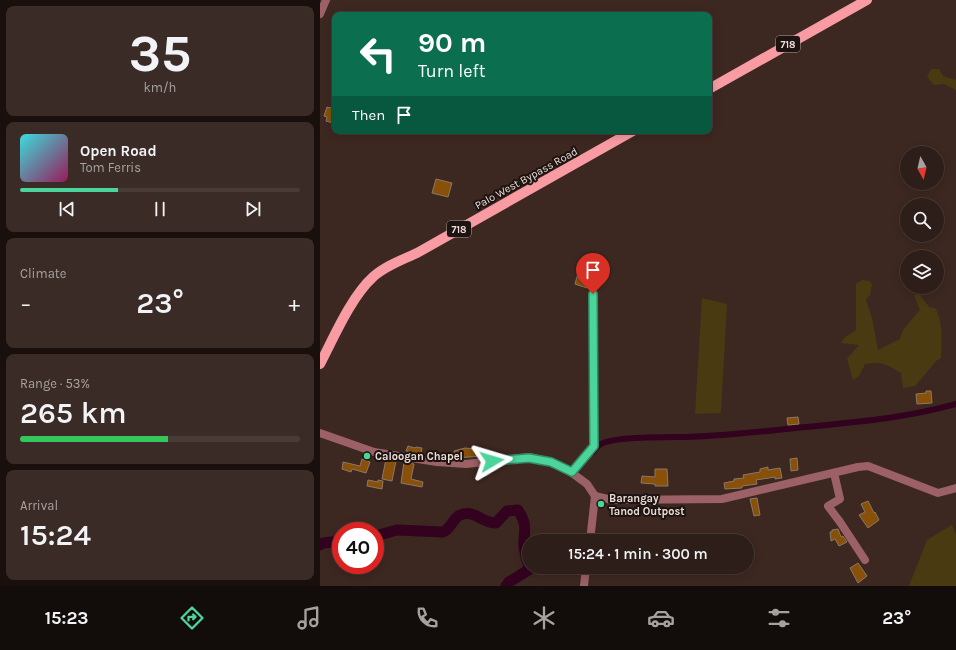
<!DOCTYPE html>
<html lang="en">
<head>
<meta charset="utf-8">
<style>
  :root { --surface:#2e1e19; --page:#3a2b26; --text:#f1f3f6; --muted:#a7a2a2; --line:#493c38; --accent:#4bd49b }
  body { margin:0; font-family:Karla,sans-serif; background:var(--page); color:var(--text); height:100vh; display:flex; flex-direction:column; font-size:15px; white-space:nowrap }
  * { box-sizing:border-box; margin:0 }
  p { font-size:13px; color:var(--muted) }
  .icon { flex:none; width:22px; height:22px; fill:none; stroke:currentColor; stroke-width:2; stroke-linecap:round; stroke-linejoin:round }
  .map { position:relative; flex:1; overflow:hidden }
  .sheet { display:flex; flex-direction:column; gap:6px; padding:6px; background:#19100e; width:320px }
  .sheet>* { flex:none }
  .hud { position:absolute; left:12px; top:12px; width:380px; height:122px; border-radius:8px; box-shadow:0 2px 10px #0003,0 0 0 1px var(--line); background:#0b6e4f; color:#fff; overflow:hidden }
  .needle { width:26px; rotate:172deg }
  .controls { position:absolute; left:580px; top:146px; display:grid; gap:8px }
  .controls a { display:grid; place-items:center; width:44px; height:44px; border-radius:50%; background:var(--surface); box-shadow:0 2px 10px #0003,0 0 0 1px var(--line); font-size:20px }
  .speed { position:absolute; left:12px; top:522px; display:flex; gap:8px; font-size:20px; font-weight:700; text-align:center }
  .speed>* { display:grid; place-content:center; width:52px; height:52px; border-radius:50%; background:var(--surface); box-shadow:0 2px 10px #0003,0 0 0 1px var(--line); line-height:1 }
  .speed .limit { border:6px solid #d22; background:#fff; color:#111 }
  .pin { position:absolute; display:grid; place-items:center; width:34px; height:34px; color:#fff; margin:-41px -17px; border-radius:50% 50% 50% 0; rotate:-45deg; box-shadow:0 0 4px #0007 }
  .pin .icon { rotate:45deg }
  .me { position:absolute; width:44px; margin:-22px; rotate:83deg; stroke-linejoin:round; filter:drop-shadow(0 0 3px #0008) }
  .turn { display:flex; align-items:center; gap:14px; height:84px; padding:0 20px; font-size:18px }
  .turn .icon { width:52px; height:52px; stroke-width:2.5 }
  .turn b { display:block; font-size:28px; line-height:34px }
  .then { display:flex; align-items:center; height:38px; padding:0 20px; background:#0003; gap:8px; font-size:15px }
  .big { font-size:30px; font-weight:600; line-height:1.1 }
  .sheet .widget { flex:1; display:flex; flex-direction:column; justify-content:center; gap:6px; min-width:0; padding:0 14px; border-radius:8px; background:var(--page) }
  .sheet .dial { align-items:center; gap:0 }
  .dial b { font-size:52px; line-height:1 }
  .song { display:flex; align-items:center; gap:12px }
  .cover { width:48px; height:48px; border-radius:6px; background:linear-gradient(135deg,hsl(180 70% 55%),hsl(330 70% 35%)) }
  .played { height:4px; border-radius:2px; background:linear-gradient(90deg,var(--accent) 35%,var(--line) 35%) }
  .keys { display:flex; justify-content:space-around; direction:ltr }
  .heat { display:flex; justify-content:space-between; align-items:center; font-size:22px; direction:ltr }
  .charge { height:6px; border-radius:3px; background:linear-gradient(90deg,#34c759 53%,var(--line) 0) }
  .trip { position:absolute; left:202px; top:534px; width:232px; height:40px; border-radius:20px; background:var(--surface); box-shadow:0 2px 10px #0003,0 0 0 1px var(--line); font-weight:600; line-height:40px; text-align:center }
  .tabs { display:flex; height:64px; justify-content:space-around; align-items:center; background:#120c0a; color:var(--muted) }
  .tabs .icon { width:28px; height:28px }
  .tabs .active { color:var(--accent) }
  .tabs b { font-size:18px; color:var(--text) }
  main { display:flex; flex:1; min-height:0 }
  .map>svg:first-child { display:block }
</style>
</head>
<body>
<main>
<section class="sheet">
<div class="widget dial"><b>35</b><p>km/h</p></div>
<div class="widget">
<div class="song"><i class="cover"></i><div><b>Open Road</b><p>Tom Ferris</p></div></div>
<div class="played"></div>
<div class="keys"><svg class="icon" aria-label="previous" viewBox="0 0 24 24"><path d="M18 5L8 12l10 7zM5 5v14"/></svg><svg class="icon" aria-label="pause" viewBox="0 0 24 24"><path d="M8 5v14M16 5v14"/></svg><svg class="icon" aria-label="next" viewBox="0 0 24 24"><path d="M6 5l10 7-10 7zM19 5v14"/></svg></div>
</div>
<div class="widget"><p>Climate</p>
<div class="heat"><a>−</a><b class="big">23°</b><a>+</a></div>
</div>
<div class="widget"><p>Range · 53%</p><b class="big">265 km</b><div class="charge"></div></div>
<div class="widget"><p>Arrival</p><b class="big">15:24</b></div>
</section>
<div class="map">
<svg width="636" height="586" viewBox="0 0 636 586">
  <rect width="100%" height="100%" fill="#3d2821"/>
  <g fill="#493a11">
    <path d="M611 69H619L623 76 636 80V90L624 84 614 85 607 77Z"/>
    <path d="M542 280 549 281 552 284 550 295 546 300 552 318 558 350 580 339 583 330 600 310 594 295 599 294 609 307 615 308C623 319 622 344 621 358L616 361 595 386 583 388 581 373C566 364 563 361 545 364L539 376 533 380 527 359 539 345 521 343 524 338 536 330V284Z"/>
    <path d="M382 298 407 304 401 413 375 414Z"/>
    <path d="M632 525 636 535V586H589L607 540Z"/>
  </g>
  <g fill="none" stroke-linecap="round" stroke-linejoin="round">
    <path stroke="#33021f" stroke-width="6" d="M273 452C275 449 277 446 281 444 292 437 341 437 356 437 400 437 443 431 486 427 537 422 587 418 636 404"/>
    <g stroke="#33021f" stroke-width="11">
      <path d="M55 536 77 530 123 532C132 528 133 518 140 515 154 509 162 523 176 523L187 511 198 510C209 528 203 529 204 547 205 555 207 562 210 569L189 582 186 586"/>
      <path d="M0 545 3 543 21 541"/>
    </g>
  </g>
  <g fill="#885008" stroke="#8b7867">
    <path d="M7 107 15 109 13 123 6 121 7 117 4 116Z"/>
    <path d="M116 179 132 183 128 197 112 193Z"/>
    <path d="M258 273 270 277 267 288 255 284Z"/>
    <path d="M606 391H611L612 403 597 404 596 394 606 393Z"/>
    <path d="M478 417 479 424 468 425 467 418Z"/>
    <path d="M88 446 95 448 96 447 102 448 101 454 86 451Z"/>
    <path d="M145 448 155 449V452L164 451V456L135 458 134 451Z"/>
    <path d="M477 458 478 470 471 471 470 459Z"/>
    <path d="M42 459 50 462 46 473 32 469 31 472 22 469 23 462 40 466Z"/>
    <path d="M66 459 76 461 72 481 62 479Z"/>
    <path d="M84 462 94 464 91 479 103 482 102 487 81 483Z"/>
    <path d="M448 467V470L460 468 462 478 455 479V477L436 480 437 484 422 486V488L405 489 404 483 414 481V479L424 478 423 475 440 472V469Z"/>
    <path d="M335 469H347L348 486H335V484L321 483 322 476 335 477Z"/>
    <path d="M48 480 58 482V480L63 481 62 489 47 486Z"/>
    <path d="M437 498 440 515 434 516 430 499Z"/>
    <path d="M548 501 554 513 555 512 559 520 548 528 539 515 545 512 541 504Z"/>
    <path d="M518 529 521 537 523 536 527 542 519 546 515 539 511 541 510 532H512V530Z"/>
    <path d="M538 563 547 576 538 583 530 568Z"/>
  </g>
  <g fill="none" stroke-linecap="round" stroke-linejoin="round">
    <g stroke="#9b6166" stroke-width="8">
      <path d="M0 14 6 0"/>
      <path d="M0 433 54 452 117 462 146 464 209 457 231 462 252 473 267 484 275 496"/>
      <path d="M252 473 274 446 273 294"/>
      <path d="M514 473 520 499 508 506 520 522 545 560"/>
      <path d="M275 496 292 500 402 499 538 467 548 466 618 493 636 488"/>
      <path d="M270 541 275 496"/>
      <path d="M264 586 266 567"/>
    </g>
    <g stroke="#f99ba3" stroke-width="10">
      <path d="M389 89 547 0"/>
      <path d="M0 364C14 337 31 297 53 277 65 266 82 260 97 253L313 131"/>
    </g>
  </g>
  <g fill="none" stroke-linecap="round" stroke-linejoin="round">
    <g stroke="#318a65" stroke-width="10">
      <path id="route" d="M172 461 209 458 231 462 252 472 274 446 273 294"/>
    </g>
    <use href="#route" stroke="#4bd49b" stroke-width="7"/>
  </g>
  <g fill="#4bd49b" stroke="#1d1310" stroke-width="1.5">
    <circle cx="47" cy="456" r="4"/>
    <circle cx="281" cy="504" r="4"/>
  </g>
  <g text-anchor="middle" stroke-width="4" stroke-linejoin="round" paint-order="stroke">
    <g fill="#1d1310" stroke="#aea09d" stroke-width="1">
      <rect x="456" y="36" width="24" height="16" rx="3"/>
      <rect x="127" y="221" width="24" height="16" rx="3"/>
    </g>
    <g font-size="10" font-weight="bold" fill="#ecddd9">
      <text x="468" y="48">718</text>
      <text x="139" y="233">718</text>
    </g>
    <g font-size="11" fill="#ecddd9" stroke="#1d1310">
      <text transform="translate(206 178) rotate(-29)" y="4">Palo West Bypass Road</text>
    </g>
    <g font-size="11" font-weight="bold" fill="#ecddd9" stroke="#1d1310" text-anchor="start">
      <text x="55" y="460">Caloogan Chapel</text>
      <text x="289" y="502">Barangay<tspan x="289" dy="13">Tanod Outpost</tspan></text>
    </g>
  </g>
</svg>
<div class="controls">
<a><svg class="needle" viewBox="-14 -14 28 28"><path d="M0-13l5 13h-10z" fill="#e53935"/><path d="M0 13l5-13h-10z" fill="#a7a2a2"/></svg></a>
<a><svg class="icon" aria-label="search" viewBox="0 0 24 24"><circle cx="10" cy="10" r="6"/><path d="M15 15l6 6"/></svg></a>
<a><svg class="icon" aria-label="layers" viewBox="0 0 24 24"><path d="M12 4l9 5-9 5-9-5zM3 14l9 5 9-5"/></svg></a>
</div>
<div class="speed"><div class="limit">40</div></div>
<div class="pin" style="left:273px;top:294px;background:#d93025"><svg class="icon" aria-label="arrive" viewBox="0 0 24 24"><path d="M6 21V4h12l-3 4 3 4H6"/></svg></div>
<svg class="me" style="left:172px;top:461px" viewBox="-20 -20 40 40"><path d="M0-17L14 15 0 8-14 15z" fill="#4bd49b" stroke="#fff" stroke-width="4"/></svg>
<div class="trip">15:24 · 1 min · 300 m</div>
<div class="hud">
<div class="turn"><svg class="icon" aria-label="left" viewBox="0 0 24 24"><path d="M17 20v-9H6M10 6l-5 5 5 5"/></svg><div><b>90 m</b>Turn left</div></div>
<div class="then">Then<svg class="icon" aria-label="arrive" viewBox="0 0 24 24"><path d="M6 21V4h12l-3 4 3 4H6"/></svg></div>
</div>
</div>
</main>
<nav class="tabs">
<b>15:23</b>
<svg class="icon active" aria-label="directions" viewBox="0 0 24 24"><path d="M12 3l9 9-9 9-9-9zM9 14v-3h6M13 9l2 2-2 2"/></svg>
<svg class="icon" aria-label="music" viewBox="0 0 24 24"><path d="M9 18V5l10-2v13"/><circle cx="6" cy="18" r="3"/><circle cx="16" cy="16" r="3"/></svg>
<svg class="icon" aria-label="phone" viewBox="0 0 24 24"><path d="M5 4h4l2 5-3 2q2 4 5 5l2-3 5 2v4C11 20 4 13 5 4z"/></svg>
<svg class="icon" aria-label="climate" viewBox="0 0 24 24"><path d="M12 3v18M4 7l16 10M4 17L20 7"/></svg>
<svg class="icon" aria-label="car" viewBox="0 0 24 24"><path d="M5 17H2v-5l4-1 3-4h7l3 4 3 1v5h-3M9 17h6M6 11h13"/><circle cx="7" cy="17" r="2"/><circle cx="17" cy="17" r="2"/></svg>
<svg class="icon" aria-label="filters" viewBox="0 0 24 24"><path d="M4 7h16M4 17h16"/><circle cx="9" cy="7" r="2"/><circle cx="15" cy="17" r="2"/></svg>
<b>23°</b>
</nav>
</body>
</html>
